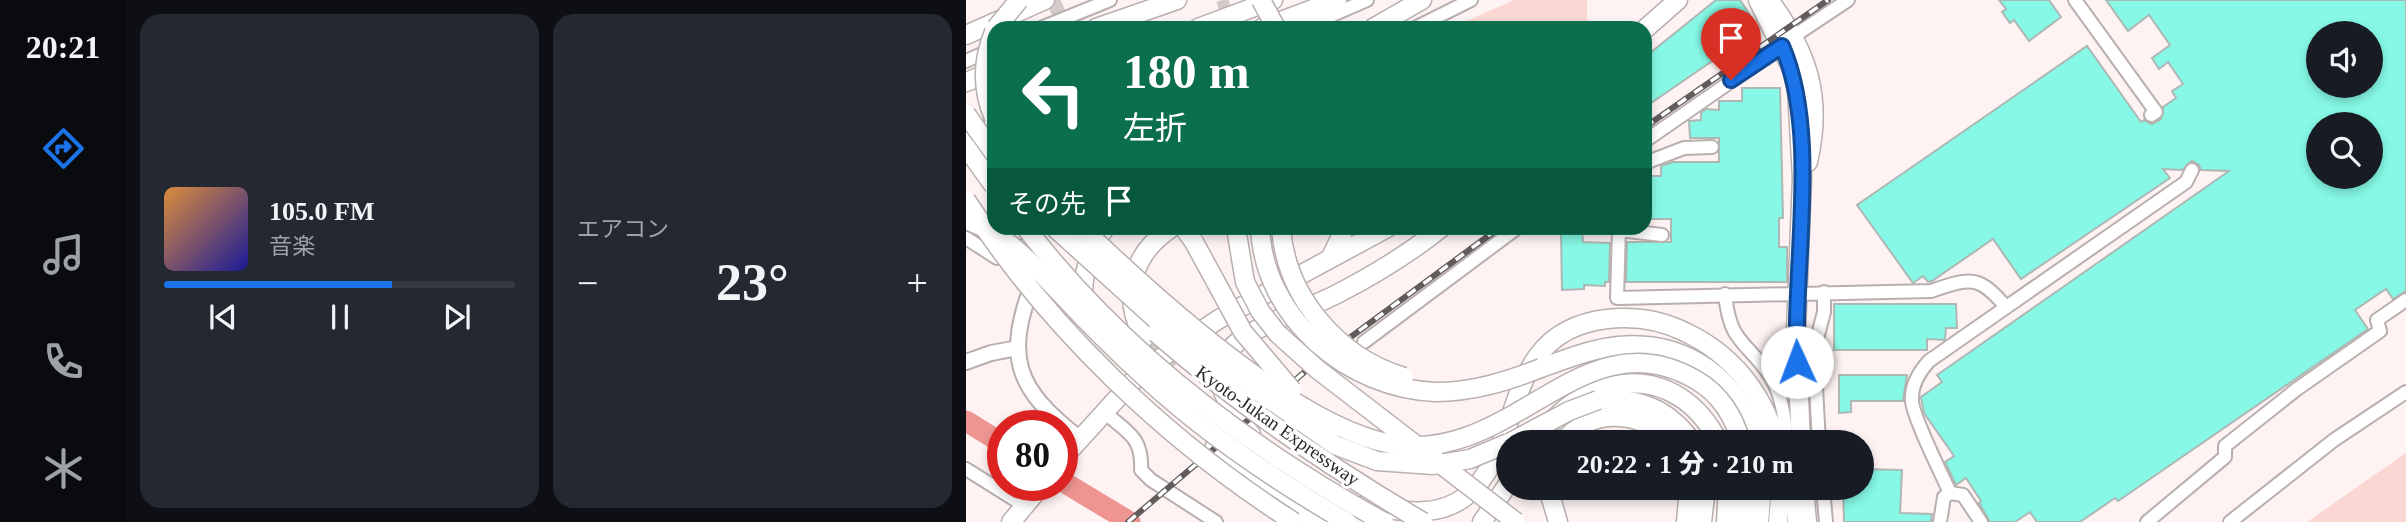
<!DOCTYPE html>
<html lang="ja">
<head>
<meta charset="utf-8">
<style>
  :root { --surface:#171b24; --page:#242831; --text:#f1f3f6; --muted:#9ea1a6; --line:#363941; --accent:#1a73e8 }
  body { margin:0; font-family:"Times New Roman","Noto Sans JP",serif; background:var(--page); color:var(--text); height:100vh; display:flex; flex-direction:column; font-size:26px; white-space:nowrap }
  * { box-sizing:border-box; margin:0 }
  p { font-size:23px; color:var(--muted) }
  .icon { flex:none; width:38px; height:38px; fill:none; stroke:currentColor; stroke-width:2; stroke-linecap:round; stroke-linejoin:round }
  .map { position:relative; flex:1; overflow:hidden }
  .side { display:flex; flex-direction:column; gap:14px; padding:14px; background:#0d0f14; width:840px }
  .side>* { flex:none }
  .top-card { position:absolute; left:21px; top:21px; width:665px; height:214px; border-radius:21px; box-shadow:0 4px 10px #0003; background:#0b6e4f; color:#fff; overflow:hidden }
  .buttons { position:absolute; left:1340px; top:21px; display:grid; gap:14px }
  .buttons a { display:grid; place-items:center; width:77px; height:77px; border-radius:50%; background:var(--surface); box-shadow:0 4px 10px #0003; font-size:35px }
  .speed { position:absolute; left:21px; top:410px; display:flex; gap:14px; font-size:35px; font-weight:700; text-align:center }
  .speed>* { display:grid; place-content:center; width:91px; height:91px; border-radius:50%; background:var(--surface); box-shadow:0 4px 10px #0003; line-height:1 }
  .speed .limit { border:10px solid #d22; background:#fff; color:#111 }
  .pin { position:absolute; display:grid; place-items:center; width:60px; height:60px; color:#fff; margin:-72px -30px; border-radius:50% 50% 50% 0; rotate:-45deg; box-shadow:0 0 7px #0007 }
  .pin .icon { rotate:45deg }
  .me { position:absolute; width:77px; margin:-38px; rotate:358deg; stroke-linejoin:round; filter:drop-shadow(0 0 5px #0008) }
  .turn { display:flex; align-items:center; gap:24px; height:147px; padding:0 21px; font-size:32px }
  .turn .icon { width:91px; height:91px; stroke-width:2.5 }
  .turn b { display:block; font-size:49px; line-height:60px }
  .then { display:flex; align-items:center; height:66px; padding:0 21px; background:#0003; gap:14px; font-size:26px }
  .big { font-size:52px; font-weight:800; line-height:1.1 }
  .side .tile { flex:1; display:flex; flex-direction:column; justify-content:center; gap:10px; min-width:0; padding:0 24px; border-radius:21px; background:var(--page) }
  .song { display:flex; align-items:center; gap:21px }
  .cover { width:84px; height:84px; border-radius:10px; background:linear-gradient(135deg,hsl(30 70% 55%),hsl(240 70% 35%)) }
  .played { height:7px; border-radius:4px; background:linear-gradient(90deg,var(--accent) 65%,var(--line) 65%) }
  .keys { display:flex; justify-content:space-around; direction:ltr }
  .heat { display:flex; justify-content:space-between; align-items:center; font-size:38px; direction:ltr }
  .side .tiles { flex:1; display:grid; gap:14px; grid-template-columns:repeat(2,1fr) }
  .trip { position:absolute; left:530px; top:430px; width:378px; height:70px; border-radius:35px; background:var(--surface); box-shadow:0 4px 10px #0003; font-weight:800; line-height:70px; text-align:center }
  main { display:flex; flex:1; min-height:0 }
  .tab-bar { display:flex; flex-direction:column; width:126px; justify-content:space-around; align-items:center; background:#090b0e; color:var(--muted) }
  .tab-bar .icon { width:49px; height:49px }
  .tab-bar .on { color:var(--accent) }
  .tab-bar b { font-size:32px; color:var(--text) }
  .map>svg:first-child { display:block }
</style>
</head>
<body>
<main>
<nav class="tab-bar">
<b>20:21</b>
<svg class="icon on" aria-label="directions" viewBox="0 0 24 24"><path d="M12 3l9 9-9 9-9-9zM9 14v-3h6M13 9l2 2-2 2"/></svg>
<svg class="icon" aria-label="music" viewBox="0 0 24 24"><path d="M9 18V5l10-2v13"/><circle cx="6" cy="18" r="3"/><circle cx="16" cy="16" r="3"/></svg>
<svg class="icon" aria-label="phone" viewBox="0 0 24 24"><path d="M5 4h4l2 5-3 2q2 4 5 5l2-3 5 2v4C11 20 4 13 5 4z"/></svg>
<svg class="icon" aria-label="climate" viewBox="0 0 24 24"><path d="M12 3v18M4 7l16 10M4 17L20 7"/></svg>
</nav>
<section class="side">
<div class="tiles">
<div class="tile">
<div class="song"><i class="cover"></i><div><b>105.0 FM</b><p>音楽</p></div></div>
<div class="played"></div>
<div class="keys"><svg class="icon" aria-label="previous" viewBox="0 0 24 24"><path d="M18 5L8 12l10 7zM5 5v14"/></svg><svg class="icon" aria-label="pause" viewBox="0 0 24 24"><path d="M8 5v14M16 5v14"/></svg><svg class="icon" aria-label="next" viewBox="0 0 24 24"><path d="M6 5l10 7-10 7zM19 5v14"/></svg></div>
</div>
<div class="tile"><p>エアコン</p>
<div class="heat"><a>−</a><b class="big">23°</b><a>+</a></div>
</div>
</div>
</section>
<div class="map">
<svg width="1440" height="522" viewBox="0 0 1440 522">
  <rect width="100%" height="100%" fill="#fef3f2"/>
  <g fill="#fbd7d4">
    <path d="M548 0H621V28H485Z"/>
    <path d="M1440 453V522H1341Z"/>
  </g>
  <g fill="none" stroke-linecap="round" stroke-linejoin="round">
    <g stroke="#ef9591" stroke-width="21">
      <path d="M0 421 37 444"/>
      <path d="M96 481 164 522"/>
    </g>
  </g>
  <g fill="#86f8e5" stroke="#adb8b5" stroke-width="2" fill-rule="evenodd">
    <path d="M750 0H774L793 29 679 107V57Z"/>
    <path d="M1033 0H1083L1095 17 1063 41 1048 20 1044 23 1036 12 1040 9Z"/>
    <path d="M1140 0H1440V291L1427 299 1420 289 1389 310 1402 329 1152 501 1149 498 1114 522H1071L1064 512 1049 522H1024L1013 503 1015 501 1000 478 990 485 979 462 988 456 958 413 955 397 976 382 971 375 1263 171 1235 170 1233 165 1226 161 1216 170 1197 169 1204 178 1055 279 1027 239 966 281 962 282 957 276 947 283 891 205 1121 46 1175 122 1178 120 1186 124 1195 119 1197 107 1210 98 1206 91 1217 84 1202 62 1193 69 1186 58 1204 45 1183 15 1162 31ZM1353 33H1405V86H1353ZM1353 124H1405V177H1353Z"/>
    <path d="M776 88H814L817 218H813V247H821V282H660L661 242H705V219H679V176H695V166L707 162H753V138H724L723 121 735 120V113L740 109 753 110V101H776Z"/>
    <path d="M597 228H616L617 242 644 243 643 282H639V286L618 285V289L596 290 595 234H598Z"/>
    <path d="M868 304H990L991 328H980L979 340 961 339V350H868Z"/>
    <path d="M873 375H941L937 401H885V412L873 413Z"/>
    <path d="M896 469 936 470 934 513 966 514 965 522H878L877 488H896Z"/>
  </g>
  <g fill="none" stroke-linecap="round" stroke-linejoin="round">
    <path stroke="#d4caca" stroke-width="12" stroke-dasharray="12 6" stroke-linecap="butt" d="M256 0 266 28"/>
    <path stroke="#d4caca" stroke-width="14" stroke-dasharray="14 7" stroke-linecap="butt" d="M87 0 99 28"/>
    <path stroke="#d4caca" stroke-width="18" stroke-dasharray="18 9" stroke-linecap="butt" d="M178 338 206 368"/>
    <g stroke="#b9afae" stroke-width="16">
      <g id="minor">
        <path d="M1109 0 1190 112 1185 115"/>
        <path d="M75 28 144 0"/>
        <path d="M337 28 401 0"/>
        <path d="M449 28 505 0"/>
        <path d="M828 36 882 0"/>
        <path d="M0 61 25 50"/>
        <path d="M679 141 816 46"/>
        <path d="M679 163 718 148 746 147"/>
        <path d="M653 228 651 298 965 291C1004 278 1012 274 1040 307"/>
        <path d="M653 230 696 235"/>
        <path d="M0 238 31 258C48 247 57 242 77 249"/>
        <path d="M759 294C764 343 778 339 803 374 816 394 819 419 821 443"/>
        <path d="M398 342 551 228"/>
        <path d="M138 412C161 432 177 437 175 470L185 480 250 522"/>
        <path d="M853 443 848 350 858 312V292"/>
        <path d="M0 469 59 506"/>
        <path d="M826 488 828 522"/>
        <path d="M857 488 860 522"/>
        <path d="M984 493C976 475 947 417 946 401 945 386 953 372 963 361L1220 182 1226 170"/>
        <path d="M974 522 978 497 984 493 997 495 1015 522"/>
        <path d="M1181 522 1259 457V446L1331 389 1414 331 1411 320 1440 300"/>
        <path d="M1264 522 1368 440 1440 392"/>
      </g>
    </g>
    <g stroke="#b9afae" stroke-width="18">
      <g id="major">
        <path d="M68 280C38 357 49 388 113 438"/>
        <path d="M0 362 25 353 52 348"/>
      </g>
    </g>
    <g stroke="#b9afae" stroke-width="21">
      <g id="highway">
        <path d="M792 0 827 71 831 90 836 178 830 330 835 443"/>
        <path d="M803 0C842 52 857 97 842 162"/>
        <path d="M130 28 211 0"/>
        <path d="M232 28 307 0"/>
        <path d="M296 28 371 0"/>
        <path d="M407 28 456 0"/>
        <path d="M679 29 712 0"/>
        <path d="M0 35 79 0"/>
        <path d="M0 82 28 71"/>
        <path d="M0 137 28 127"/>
        <path d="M218 228 228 242"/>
        <path d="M365 257 379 228"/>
        <path d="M119 306C113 280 124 249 139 228"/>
        <path d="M178 338C155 296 165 255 205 228"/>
        <path d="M575 368C600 359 625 349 652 346 720 339 773 379 793 443"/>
        <path d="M632 400C674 397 703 409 727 443"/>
        <path d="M285 434C201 341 305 328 371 294 406 276 445 252 475 228"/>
        <path d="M569 443C616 369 711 358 753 443"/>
        <path d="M596 443C623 407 677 409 705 443"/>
        <path d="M249 446 353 522"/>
        <path d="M96 459 166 382 195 358 253 319 421 228"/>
        <path d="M582 488 592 522"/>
        <path d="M838 488 841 522"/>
        <path d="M397 506C430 510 471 520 500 496 562 446 531 332 641 319 668 316 695 320 719 332 766 354 797 393 811 443"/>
        <path d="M45 522 76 485"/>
        <path d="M516 522 542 484"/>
        <path d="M720 522 723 488"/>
        <path d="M736 522 740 488"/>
        <path d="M760 522 762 488"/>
        <path d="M777 522 779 488"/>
        <path d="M793 522 796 488"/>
        <path d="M812 522 815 488"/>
      </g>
    </g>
    <use href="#minor" stroke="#fff" stroke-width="12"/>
    <use href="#major" stroke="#fff" stroke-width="14"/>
    <use href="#highway" stroke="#fff" stroke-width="18"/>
    <g stroke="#615b5b" stroke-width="6">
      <g id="rail">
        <path d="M679 127 862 0"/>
        <path d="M162 522 348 364 533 228"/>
      </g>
    </g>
    <use href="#rail" stroke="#fff" stroke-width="3.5" stroke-dasharray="10" stroke-linecap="butt"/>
    <g stroke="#b9afae" stroke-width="21" stroke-linecap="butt">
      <g id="highway-bridge">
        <path d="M295 0 310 28"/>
        <path d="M30 28 53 0"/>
        <path d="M28 32C16 61 16 90 28 118"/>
        <path d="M0 114 28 153"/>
        <path d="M0 147 28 186"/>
        <path d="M0 200C81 327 201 441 328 522"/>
        <path d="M0 220C42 235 65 263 95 294 123 324 152 353 182 380 243 436 310 481 381 522"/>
        <path d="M60 228C155 351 283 448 418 522"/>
        <path d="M89 228 193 322 369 445 411 461 467 465 504 459 542 443"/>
        <path d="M116 228C187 296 328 426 425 444 547 466 616 313 730 380 753 393 769 417 775 443"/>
        <path d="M270 228 279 282 294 311 312 334 351 369 550 522"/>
        <path d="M294 228C298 318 382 389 470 392 507 392 542 381 575 368"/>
        <path d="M315 228C320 297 372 357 438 377"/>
        <path d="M228 242 277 332 326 390"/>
        <path d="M190 333C273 405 362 466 457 522"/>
        <path d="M543 443 603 411 632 400"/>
      </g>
    </g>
    <use href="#highway-bridge" stroke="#fff" stroke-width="18"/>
  </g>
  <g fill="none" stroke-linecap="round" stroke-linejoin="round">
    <g stroke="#114b97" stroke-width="18">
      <path id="route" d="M765 80 816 46C854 133 827 266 831 362"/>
    </g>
    <use href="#route" stroke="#1a73e8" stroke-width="12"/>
  </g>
  <g text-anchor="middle" stroke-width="6" stroke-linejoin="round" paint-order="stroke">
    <g font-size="19" fill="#2c2828" stroke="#fff">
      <text transform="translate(312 425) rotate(35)" y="7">Kyoto-Jukan Expressway</text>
    </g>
  </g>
</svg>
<div class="buttons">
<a><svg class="icon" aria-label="sound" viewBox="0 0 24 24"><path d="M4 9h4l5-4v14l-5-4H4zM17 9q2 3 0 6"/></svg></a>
<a><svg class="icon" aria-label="search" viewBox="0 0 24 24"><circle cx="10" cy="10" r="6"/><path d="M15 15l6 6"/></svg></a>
</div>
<div class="speed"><div class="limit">80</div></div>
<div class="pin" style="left:765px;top:80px;background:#d93025"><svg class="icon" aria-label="arrive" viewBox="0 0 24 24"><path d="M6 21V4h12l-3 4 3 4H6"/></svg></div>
<svg class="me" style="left:831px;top:362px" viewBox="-20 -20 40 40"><circle r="19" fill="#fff"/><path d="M0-13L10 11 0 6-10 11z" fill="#1a73e8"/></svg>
<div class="trip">20:22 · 1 分 · 210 m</div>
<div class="top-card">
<div class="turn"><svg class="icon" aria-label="left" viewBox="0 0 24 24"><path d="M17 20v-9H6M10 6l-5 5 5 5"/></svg><div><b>180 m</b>左折</div></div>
<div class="then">その先<svg class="icon" aria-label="arrive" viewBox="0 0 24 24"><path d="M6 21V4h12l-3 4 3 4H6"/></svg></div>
</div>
</div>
</main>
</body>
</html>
